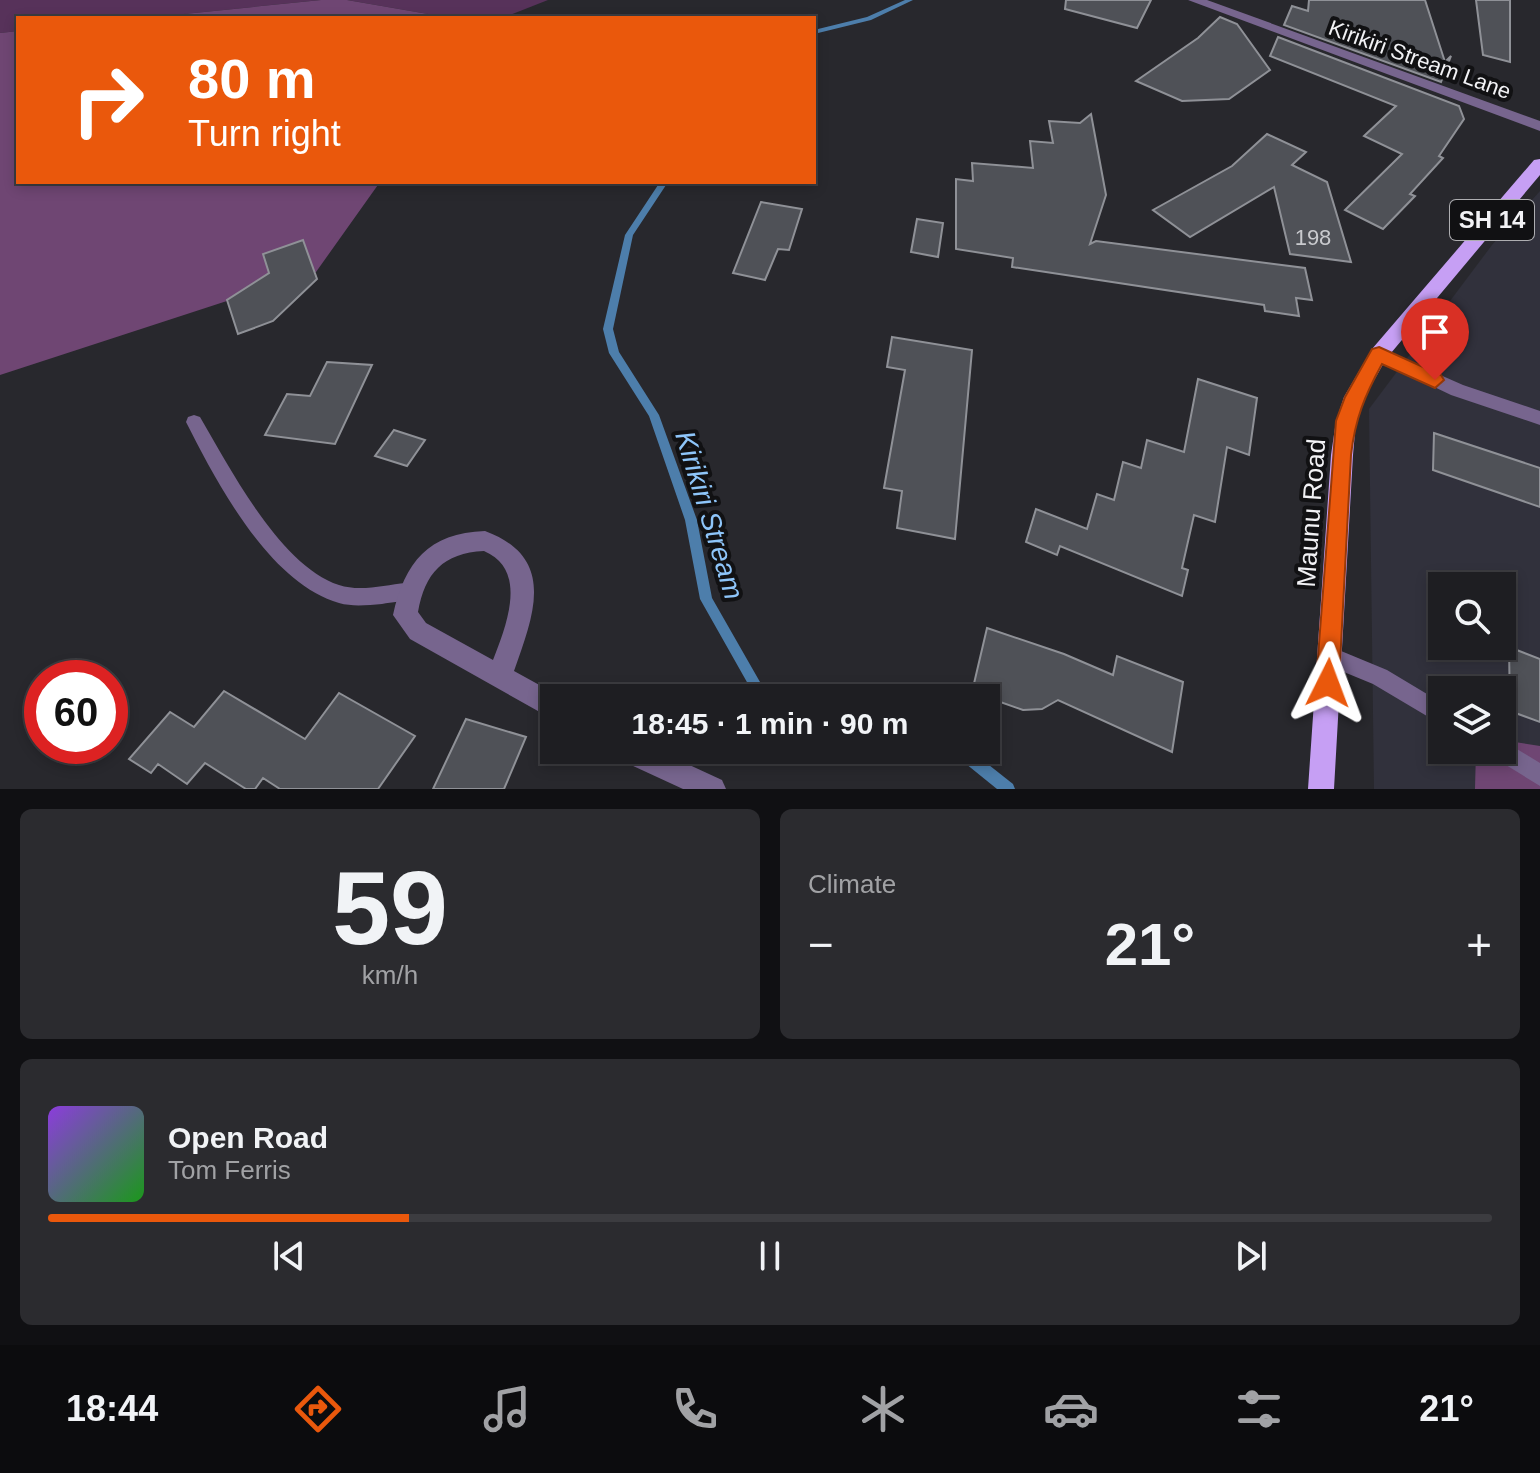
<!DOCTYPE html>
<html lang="en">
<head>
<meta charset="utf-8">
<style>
  :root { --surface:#1e1e22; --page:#2b2b2f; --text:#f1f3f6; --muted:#a1a2a5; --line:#3c3c40; --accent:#ea580c }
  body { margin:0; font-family:Arial,sans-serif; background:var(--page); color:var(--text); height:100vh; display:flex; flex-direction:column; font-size:30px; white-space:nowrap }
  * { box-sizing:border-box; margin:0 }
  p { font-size:26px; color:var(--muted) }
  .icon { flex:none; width:44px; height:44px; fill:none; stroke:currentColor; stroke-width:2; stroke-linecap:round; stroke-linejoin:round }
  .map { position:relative; height:789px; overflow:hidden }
  .drawer { display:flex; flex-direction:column; gap:20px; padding:20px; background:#101013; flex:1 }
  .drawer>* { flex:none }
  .top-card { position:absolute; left:16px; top:16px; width:800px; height:168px; border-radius:0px; box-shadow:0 4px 12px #0003,0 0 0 2px var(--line); background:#ea580c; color:#fff; overflow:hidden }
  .tools { position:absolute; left:1428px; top:572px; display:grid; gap:16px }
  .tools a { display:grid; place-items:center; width:88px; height:88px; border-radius:0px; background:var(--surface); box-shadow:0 4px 12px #0003,0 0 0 2px var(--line); font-size:40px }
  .speed { position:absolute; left:24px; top:660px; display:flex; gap:16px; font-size:40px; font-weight:700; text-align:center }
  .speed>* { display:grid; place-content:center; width:104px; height:104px; border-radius:50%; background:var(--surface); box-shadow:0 4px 12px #0003,0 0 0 2px var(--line); line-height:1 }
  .speed .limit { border:12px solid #d22; background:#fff; color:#111 }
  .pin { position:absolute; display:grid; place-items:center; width:68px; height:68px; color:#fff; margin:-82px -34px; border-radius:50% 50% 50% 0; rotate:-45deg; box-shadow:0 0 8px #0007 }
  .pin .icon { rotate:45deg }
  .me { position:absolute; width:88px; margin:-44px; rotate:3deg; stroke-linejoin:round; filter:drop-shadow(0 0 6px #0008) }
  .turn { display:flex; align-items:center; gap:28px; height:168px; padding:0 40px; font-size:36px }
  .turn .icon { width:104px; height:104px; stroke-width:2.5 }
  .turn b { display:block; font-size:56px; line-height:68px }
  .big { font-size:60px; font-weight:800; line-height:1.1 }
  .drawer .card { flex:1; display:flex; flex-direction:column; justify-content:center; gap:12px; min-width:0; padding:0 28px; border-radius:12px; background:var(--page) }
  .drawer .dial { align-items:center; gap:0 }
  .dial b { font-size:104px; line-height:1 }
  .song { display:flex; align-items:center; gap:24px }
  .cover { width:96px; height:96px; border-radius:12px; background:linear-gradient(135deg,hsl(270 70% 55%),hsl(120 70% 35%)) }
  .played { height:8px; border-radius:4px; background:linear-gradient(90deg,var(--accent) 25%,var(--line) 25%) }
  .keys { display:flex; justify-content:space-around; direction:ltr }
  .heat { display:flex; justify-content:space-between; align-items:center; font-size:44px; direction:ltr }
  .drawer .tiles { flex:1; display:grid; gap:20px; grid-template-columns:1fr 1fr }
  .card:last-child { grid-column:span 2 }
  .trip { position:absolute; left:540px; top:684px; width:460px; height:80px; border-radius:0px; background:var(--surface); box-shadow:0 4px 12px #0003,0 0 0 2px var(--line); font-weight:800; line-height:80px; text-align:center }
  .dock { display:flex; height:128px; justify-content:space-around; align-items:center; background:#0c0c0e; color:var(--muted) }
  .dock .icon { width:56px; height:56px }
  .dock .selected { color:var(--accent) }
  .dock b { font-size:36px; color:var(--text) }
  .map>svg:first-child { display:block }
</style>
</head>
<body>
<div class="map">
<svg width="1540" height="789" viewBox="0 0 1540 789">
  <rect width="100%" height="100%" fill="#28282d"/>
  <path fill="#31313c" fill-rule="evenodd" d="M1540 191V789H1374L1369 409 1492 245ZM1442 586H1502V646H1442ZM1442 690H1502V750H1442Z"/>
  <g fill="#57325a">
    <path d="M0 0H321L145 18H18V31L0 33Z"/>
    <path d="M347 0H548L502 18H451Z"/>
  </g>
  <g fill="#6f4673">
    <path d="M321 0H347L451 18H145Z"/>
    <path d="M18 31V182H380L316 272 0 375V33Z"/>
    <path d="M1502 740 1540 746V789H1475L1476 750H1502Z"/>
  </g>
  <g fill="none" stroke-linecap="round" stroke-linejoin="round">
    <g fill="#4d7eab" fill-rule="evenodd">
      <path d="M905 0H913L871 20 814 34V30L867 17Z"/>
      <path d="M660 182H668L633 235 613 329 619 352 659 415 697 520 712 598 760 682 801 692 805 694 807 698H775L752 691 700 599 685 520 649 416 609 353 603 329 625 235Z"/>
      <path d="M953 750H970L1013 784 1015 789H997L955 755Z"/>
    </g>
  </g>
  <g fill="#4f5157" stroke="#8f9197" stroke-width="2">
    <path d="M1066 0H1151L1137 28 1065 9Z"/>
    <path d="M1309 0H1425L1445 62 1451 56 1441 82 1284 25 1292 6 1308 11Z"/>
    <path d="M1476 0H1510V62L1483 55Z"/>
    <path d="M1220 17 1237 24 1270 70 1229 99 1182 101 1136 81 1198 38Z"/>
    <path d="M1278 37 1459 106 1464 119 1439 156 1443 158 1410 194 1415 196 1383 229 1345 210 1402 154 1364 136 1396 106 1270 56Z"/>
    <path d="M1091 114 1106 195 1090 244 1096 241 1305 268 1312 300 1296 298 1299 316 1265 311 1264 305 1012 267 1013 258 956 249V179L973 181 972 163 1033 168 1030 141 1053 143 1049 121 1080 123Z"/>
    <path d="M1267 134 1306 152 1292 165 1327 182 1351 262 1290 254 1274 187 1190 237 1153 210 1232 166Z"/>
    <path d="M761 202 802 209 789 250 778 249 765 280 733 273Z"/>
    <path d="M917 219 943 223 938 257 911 252Z"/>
    <path d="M303 240 317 279 273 321 238 334 227 300 269 273 263 254Z"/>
    <path d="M892 337 972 350 955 539 897 528 902 491 884 488 905 370 887 367Z"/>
    <path d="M327 362 372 365 335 444 265 435 287 394 310 396Z"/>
    <path d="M1198 379 1257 398 1249 455 1227 447 1215 522 1194 515 1182 568 1188 570 1182 596 1060 546 1057 555 1026 542 1036 509 1087 529 1097 494 1114 500 1123 462 1141 468 1147 440 1184 452Z"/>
    <path d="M394 430 425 440 407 466 375 456Z"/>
    <path d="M1434 433 1540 468V507L1433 470Z"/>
    <path d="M987 628 1064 654 1113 675 1117 656 1183 682 1172 752 1058 700 1042 709 1023 710 972 692Z"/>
    <path d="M1509 647 1540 659V722L1510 711Z"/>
    <path d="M224 691 305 739 339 693 415 736 378 789H280L263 778 255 789H246L205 763 187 784 158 764 151 773 129 759 170 712 194 727Z"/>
    <path d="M466 719 526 737 504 789H433Z"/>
  </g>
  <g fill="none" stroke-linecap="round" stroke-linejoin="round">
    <g fill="#77658e" fill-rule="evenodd">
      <path d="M1379 348 1463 385 1540 411V425L1451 395 1374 358 1371 354Z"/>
      <path d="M194 415 200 417C230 468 280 566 339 585 360 592 385 585 406 583L413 586 415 592 413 598C403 602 392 602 382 604 368 605 353 607 339 603 269 583 217 483 186 422L188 417Z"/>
      <path d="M1329 646 1387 670 1442 703V725L1373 684 1322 663 1319 656 1322 649Z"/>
      <path d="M1502 740 1540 763V786L1493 757 1490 750H1502Z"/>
    </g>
    <g fill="#77658e" fill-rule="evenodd">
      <path d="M1188 0H1207L1540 121V131Z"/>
      <path d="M485 531C557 558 534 614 514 671L563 698H554V720L410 639 393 615C405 562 428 533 485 531ZM484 551C529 570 506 626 493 660L426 623 418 612C425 573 443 553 484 551Z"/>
      <path d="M614 750H657L722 780 726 789H683L618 759Z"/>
    </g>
    <path fill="#c69ff4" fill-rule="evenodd" d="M1540 159V175L1386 359 1364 398 1356 421 1353 455 1334 789H1308L1331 455 1336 421 1344 397 1372 349 1534 160Z"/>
  </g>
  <path fill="#ea580c" stroke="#983908" stroke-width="2" d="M1379 347 1441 375 1444 380 1435 388 1382 364C1365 395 1355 419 1351 455L1339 683 1336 691 1328 694 1320 691 1316 683 1336 421 1345 397 1372 349Z"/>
  <g text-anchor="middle" stroke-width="8" stroke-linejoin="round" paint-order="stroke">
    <g font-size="22" fill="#f2f2f5" stroke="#111113">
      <text transform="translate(1420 59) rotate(20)" y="8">Kirikiri Stream Lane</text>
    </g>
    <g font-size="22" fill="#c9cace">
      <text x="1313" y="245">198</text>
    </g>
    <rect fill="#111113" stroke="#aeaeb1" stroke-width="2" x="1450" y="200" width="84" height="40" rx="6"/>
    <g font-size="24" font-weight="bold" fill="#f2f2f5">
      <text x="1492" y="228">SH 14</text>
    </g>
    <g font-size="26" fill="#f2f2f5" stroke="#111113">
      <text transform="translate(1311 513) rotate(-86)" y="9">Maunu Road</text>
    </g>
    <g font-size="28" font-style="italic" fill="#8ec5f9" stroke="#111113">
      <text transform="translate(710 515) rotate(73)" y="10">Kirikiri Stream</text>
    </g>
  </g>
</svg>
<div class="tools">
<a><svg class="icon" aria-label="search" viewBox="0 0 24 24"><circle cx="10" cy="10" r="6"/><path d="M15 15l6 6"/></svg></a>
<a><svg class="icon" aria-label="layers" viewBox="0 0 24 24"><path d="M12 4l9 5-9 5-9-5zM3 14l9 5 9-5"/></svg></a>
</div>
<div class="speed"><div class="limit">60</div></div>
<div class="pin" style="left:1435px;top:380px;background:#d93025"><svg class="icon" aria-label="arrive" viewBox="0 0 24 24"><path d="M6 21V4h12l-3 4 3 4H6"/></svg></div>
<svg class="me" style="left:1328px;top:683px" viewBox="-20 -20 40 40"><path d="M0-17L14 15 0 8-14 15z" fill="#ea580c" stroke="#fff" stroke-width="4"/></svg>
<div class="trip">18:45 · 1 min · 90 m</div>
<div class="top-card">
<div class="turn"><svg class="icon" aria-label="right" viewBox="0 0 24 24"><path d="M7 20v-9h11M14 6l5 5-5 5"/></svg><div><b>80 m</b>Turn right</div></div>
</div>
</div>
<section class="drawer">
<div class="tiles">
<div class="card dial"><b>59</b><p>km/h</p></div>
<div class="card"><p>Climate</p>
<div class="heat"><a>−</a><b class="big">21°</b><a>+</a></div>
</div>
<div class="card">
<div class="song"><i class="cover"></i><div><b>Open Road</b><p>Tom Ferris</p></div></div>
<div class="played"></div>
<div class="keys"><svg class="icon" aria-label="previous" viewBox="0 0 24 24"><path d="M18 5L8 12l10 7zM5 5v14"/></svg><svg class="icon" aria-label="pause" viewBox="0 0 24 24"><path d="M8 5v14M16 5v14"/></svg><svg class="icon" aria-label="next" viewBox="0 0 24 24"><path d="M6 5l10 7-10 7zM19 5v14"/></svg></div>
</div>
</div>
</section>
<nav class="dock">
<b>18:44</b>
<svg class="icon selected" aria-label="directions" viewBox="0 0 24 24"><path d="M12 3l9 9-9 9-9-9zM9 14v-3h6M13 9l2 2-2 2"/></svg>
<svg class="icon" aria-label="music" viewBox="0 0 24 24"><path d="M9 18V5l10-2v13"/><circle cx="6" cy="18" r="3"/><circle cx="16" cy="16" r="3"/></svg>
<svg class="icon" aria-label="phone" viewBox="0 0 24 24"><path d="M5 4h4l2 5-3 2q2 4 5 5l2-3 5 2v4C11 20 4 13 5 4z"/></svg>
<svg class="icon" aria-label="climate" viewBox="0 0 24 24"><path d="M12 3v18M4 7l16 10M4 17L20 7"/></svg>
<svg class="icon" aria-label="car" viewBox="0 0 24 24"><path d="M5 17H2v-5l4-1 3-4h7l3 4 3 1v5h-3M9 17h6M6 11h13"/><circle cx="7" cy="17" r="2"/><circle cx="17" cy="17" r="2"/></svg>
<svg class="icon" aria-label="filters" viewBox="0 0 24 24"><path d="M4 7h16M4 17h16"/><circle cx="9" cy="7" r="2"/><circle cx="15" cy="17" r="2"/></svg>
<b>21°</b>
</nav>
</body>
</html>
